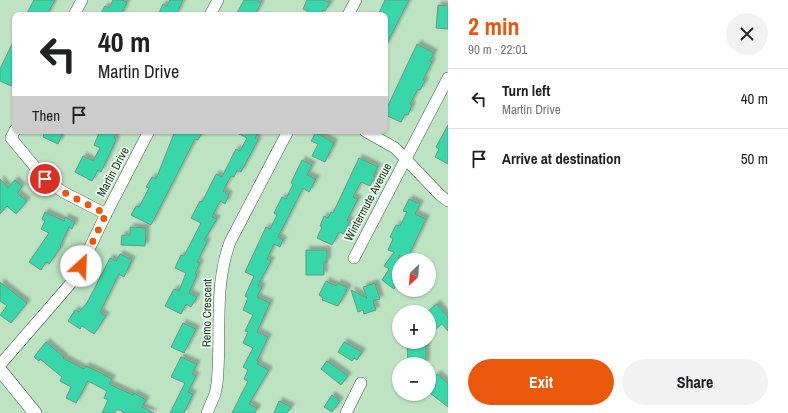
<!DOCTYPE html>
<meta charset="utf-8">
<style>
body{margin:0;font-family:"Archivo Narrow",sans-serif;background:#f2f2f2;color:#202124;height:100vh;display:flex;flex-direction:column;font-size:15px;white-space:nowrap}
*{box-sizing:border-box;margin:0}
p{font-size:13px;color:#757577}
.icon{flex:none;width:22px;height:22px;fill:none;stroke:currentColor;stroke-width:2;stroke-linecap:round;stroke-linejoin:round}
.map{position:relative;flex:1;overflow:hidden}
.panel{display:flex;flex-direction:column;background:#fff;width:340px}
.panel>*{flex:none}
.hud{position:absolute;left:12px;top:12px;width:376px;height:122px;border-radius:8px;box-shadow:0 1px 3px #0004;background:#fff;color:#202124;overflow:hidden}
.needle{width:26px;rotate:205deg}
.buttons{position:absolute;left:392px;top:253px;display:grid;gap:8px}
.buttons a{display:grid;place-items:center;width:44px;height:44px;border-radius:50%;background:#fff;box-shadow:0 1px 3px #0004;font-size:20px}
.pin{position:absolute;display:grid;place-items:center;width:34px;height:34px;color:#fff;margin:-17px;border:2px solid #fff;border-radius:50%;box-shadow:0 1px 4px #0007}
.me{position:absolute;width:44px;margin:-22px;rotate:25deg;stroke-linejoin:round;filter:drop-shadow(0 0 3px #0008)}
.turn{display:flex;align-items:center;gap:14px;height:84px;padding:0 20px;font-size:18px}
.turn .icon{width:52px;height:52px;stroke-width:2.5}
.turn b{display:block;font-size:28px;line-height:34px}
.then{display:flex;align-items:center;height:38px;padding:0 20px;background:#0003;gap:8px;font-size:15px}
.round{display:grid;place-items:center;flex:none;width:42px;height:42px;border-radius:21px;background:#f2f2f2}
.head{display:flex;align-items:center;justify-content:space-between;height:68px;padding:0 20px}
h1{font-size:24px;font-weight:700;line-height:30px;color:#ea580c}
.cta{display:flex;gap:8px;margin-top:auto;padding:8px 20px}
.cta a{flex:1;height:46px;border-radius:24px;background:#ea580c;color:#fff;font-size:16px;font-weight:700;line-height:46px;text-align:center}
.cta a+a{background:#f2f2f2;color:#202124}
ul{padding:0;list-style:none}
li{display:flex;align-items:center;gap:12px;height:60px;padding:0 20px;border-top:1px solid #e0e0e0}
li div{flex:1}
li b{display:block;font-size:15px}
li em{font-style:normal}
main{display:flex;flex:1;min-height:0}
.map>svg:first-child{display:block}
.building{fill:#39d7aa;stroke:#689886;filter:url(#shadow)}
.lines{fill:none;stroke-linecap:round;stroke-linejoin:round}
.minor-casing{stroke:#3d5e42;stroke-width:12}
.major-casing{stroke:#3d5e42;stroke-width:14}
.minor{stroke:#fff;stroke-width:11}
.major{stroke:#fff;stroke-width:13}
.route{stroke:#ea580c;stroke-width:7;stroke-dasharray:0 12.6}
.labels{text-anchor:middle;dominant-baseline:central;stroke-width:3.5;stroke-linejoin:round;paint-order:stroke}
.street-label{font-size:12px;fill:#2a382c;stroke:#ebfeee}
</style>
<main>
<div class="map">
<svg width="448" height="413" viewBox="0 0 448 413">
<defs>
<filter id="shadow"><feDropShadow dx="3.5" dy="-3.5" stdDeviation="1" flood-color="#0004"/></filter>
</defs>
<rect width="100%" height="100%" fill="#bde3c3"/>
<g class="building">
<polygon points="34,0 55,0 47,15 26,15"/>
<polygon points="113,0 122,0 127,2 121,15 100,15 105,6 109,8"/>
<polygon points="170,0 183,0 176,15 158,15 163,4 167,6"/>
<polygon points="244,0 255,0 261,3 255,15 236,15"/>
<polygon points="307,0 324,0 330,3 325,11 323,10 320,15 315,15 303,9"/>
<polygon points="385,0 409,0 385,47 385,15 378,15"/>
<polygon points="438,5 448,6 448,29 436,28"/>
<polygon points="15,38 15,78 11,86 0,81 0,69"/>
<polygon points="417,44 434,53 430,61 432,62 423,80 425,81 420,90 418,89 410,104 412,105 408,115 405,114 401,122 385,115 385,112"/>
<polygon points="448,125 448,164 435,157 439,149 436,147"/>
<polygon points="45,131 64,131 58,144 43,137"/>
<polygon points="100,131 117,131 114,138 116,140 101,172 98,170 92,181 75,172 83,156 93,161 100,148 94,145"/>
<polygon points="175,131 203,131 198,140 195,139 151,225 131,215 136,206 139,207 149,188 146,187 152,177 156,179"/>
<polygon points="233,131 259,131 255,138 258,140 241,172 237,170 234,177 231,176 223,191 229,195 225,204 220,201 212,217 217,219 204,240 207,242 197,262 200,263 195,274 197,275 189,293 197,297 191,307 186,304 181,314 165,306 174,289 179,291 186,273 175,268 181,255 184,256 201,223 191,218 200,201 202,202 216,174 222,177 236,149 240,151 247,138"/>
<polygon points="316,132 334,143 325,162 312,156 318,144 311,141"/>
<polygon points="359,158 378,167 373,176 375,176 370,186 361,182 353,197 358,199 347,220 350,221 344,234 339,232 332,245 317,238 322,227 320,226 324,216 328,218 331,212 333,213"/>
<polygon points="302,160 312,165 307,175 316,179 309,192 303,188 278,237 283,240 280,247 274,244 267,259 271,261 258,285 262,287 257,297 270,303 257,332 268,337 257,361 259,362 257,364 269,370 249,404 257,408 255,413 232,413 248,381 244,379 248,370 243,367 253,348 243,343 248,332 245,331 253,315 243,310 248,298 245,296 254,276 245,272 266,227 270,229 277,215 274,213 282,197 286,199 293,184 291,183"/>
<polygon points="0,179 8,188 15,180 22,187 17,193 27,201 16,214 7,206 0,214"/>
<polygon points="409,199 420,204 415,214 426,219 407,259 399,255 399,282 394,289 382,280 389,269 384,266 394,252 388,250 393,239 390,237 396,225 400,226 407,212 403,211"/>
<polygon points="45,212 64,221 65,217 75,222 72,229 69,227 60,246 61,247 49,264 46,262 41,270 29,262 49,233 41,229 45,221 42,219"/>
<polygon points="130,227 146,228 145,246 121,245 122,235 130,235"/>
<polygon points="306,250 327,250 327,262 324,262 324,275 306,275"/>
<polygon points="120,254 132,260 124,277 119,274 100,312 106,316 94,334 82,326 80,329 68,321 75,310 79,312 87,303 110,258 116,261"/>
<polygon points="326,281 336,286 338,283 348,288 338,306 322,300 323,298 319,295"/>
<polygon points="0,282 27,303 11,323 0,315 7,306 0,301"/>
<polygon points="375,283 380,299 373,301 376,310 364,314 363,310 358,312 351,290 367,298 363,287"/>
<polygon points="437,304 448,317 448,331 442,324 429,334 429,310"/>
<polygon points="183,323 196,329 184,353 171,347"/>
<polygon points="46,342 64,357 63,358 84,369 86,366 103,374 112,379 109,384 133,395 134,393 146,400 142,407 154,413 125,413 117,409 115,413 102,413 108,400 104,398 107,391 88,381 76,403 66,398 71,387 60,381 62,377 40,359 39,361 34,357"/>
<polygon points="344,342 362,352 357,360 354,358 352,361 338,352"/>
<polygon points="407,342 426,342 426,364 408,364"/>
<polygon points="181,357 197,364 192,374 196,376 188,392 193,394 184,413 170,413 185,383 171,377"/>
<polygon points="327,361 348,376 341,385 321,369"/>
<polygon points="437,374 448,383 448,407 430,393 433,389 429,386 429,384"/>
<polygon points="332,395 340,401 332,412 324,407"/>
<polygon points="279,401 291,407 287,413 274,413"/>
</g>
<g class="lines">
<defs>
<g id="minor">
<polyline points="74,15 82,0"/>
<polyline points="210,15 218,0"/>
<polyline points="348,15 356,0"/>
<polyline points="15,130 11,138 45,179 63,192 106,214"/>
<polyline points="365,131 395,148 440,195 448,201"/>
<polyline points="354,258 448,78"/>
<polyline points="0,365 71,283 81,266 106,214 149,131"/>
<path d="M 207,413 L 215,394 L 217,384 C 222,336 213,288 230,242 L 288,131"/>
<polyline points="346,413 361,383"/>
</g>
<polyline id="major" points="0,370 35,413"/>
</defs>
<use href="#minor" class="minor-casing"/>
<use href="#major" class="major-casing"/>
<use href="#minor" class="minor"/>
<use href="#major" class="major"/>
</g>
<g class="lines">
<polyline class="route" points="45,179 63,192 106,214 81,266"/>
</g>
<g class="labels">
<g class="street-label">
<text transform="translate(113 172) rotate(-62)">Martin Drive</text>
<text transform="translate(368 202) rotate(-62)">Wintermute Avenue</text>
<text transform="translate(207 313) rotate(-89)">Remo Crescent</text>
</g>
</g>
</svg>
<div class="buttons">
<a><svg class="needle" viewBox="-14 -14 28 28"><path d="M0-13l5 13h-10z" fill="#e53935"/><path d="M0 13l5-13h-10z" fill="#757577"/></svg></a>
<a>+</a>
<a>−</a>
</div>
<div class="pin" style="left:45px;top:179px;background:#d93025"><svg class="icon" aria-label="arrive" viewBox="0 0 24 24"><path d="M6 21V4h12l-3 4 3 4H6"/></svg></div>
<svg class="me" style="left:81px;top:266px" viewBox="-20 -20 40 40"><circle r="19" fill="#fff"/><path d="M0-13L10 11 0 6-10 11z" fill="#ea580c"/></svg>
<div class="hud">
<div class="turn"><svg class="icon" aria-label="left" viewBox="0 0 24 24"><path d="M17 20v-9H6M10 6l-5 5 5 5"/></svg><div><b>40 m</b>Martin Drive</div></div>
<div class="then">Then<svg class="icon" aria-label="arrive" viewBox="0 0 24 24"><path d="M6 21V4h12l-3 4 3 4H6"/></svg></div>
</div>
</div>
<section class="panel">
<div class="head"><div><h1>2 min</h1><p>90 m · 22:01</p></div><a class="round"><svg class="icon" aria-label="close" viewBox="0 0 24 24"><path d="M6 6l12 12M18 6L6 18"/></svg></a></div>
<ul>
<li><svg class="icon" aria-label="left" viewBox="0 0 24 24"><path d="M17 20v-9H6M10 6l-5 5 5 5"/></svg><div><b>Turn left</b><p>Martin Drive</p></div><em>40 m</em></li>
<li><svg class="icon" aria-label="arrive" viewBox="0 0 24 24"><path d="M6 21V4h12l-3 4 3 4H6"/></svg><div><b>Arrive at destination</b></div><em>50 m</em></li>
</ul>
<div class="cta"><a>Exit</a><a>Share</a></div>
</section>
</main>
